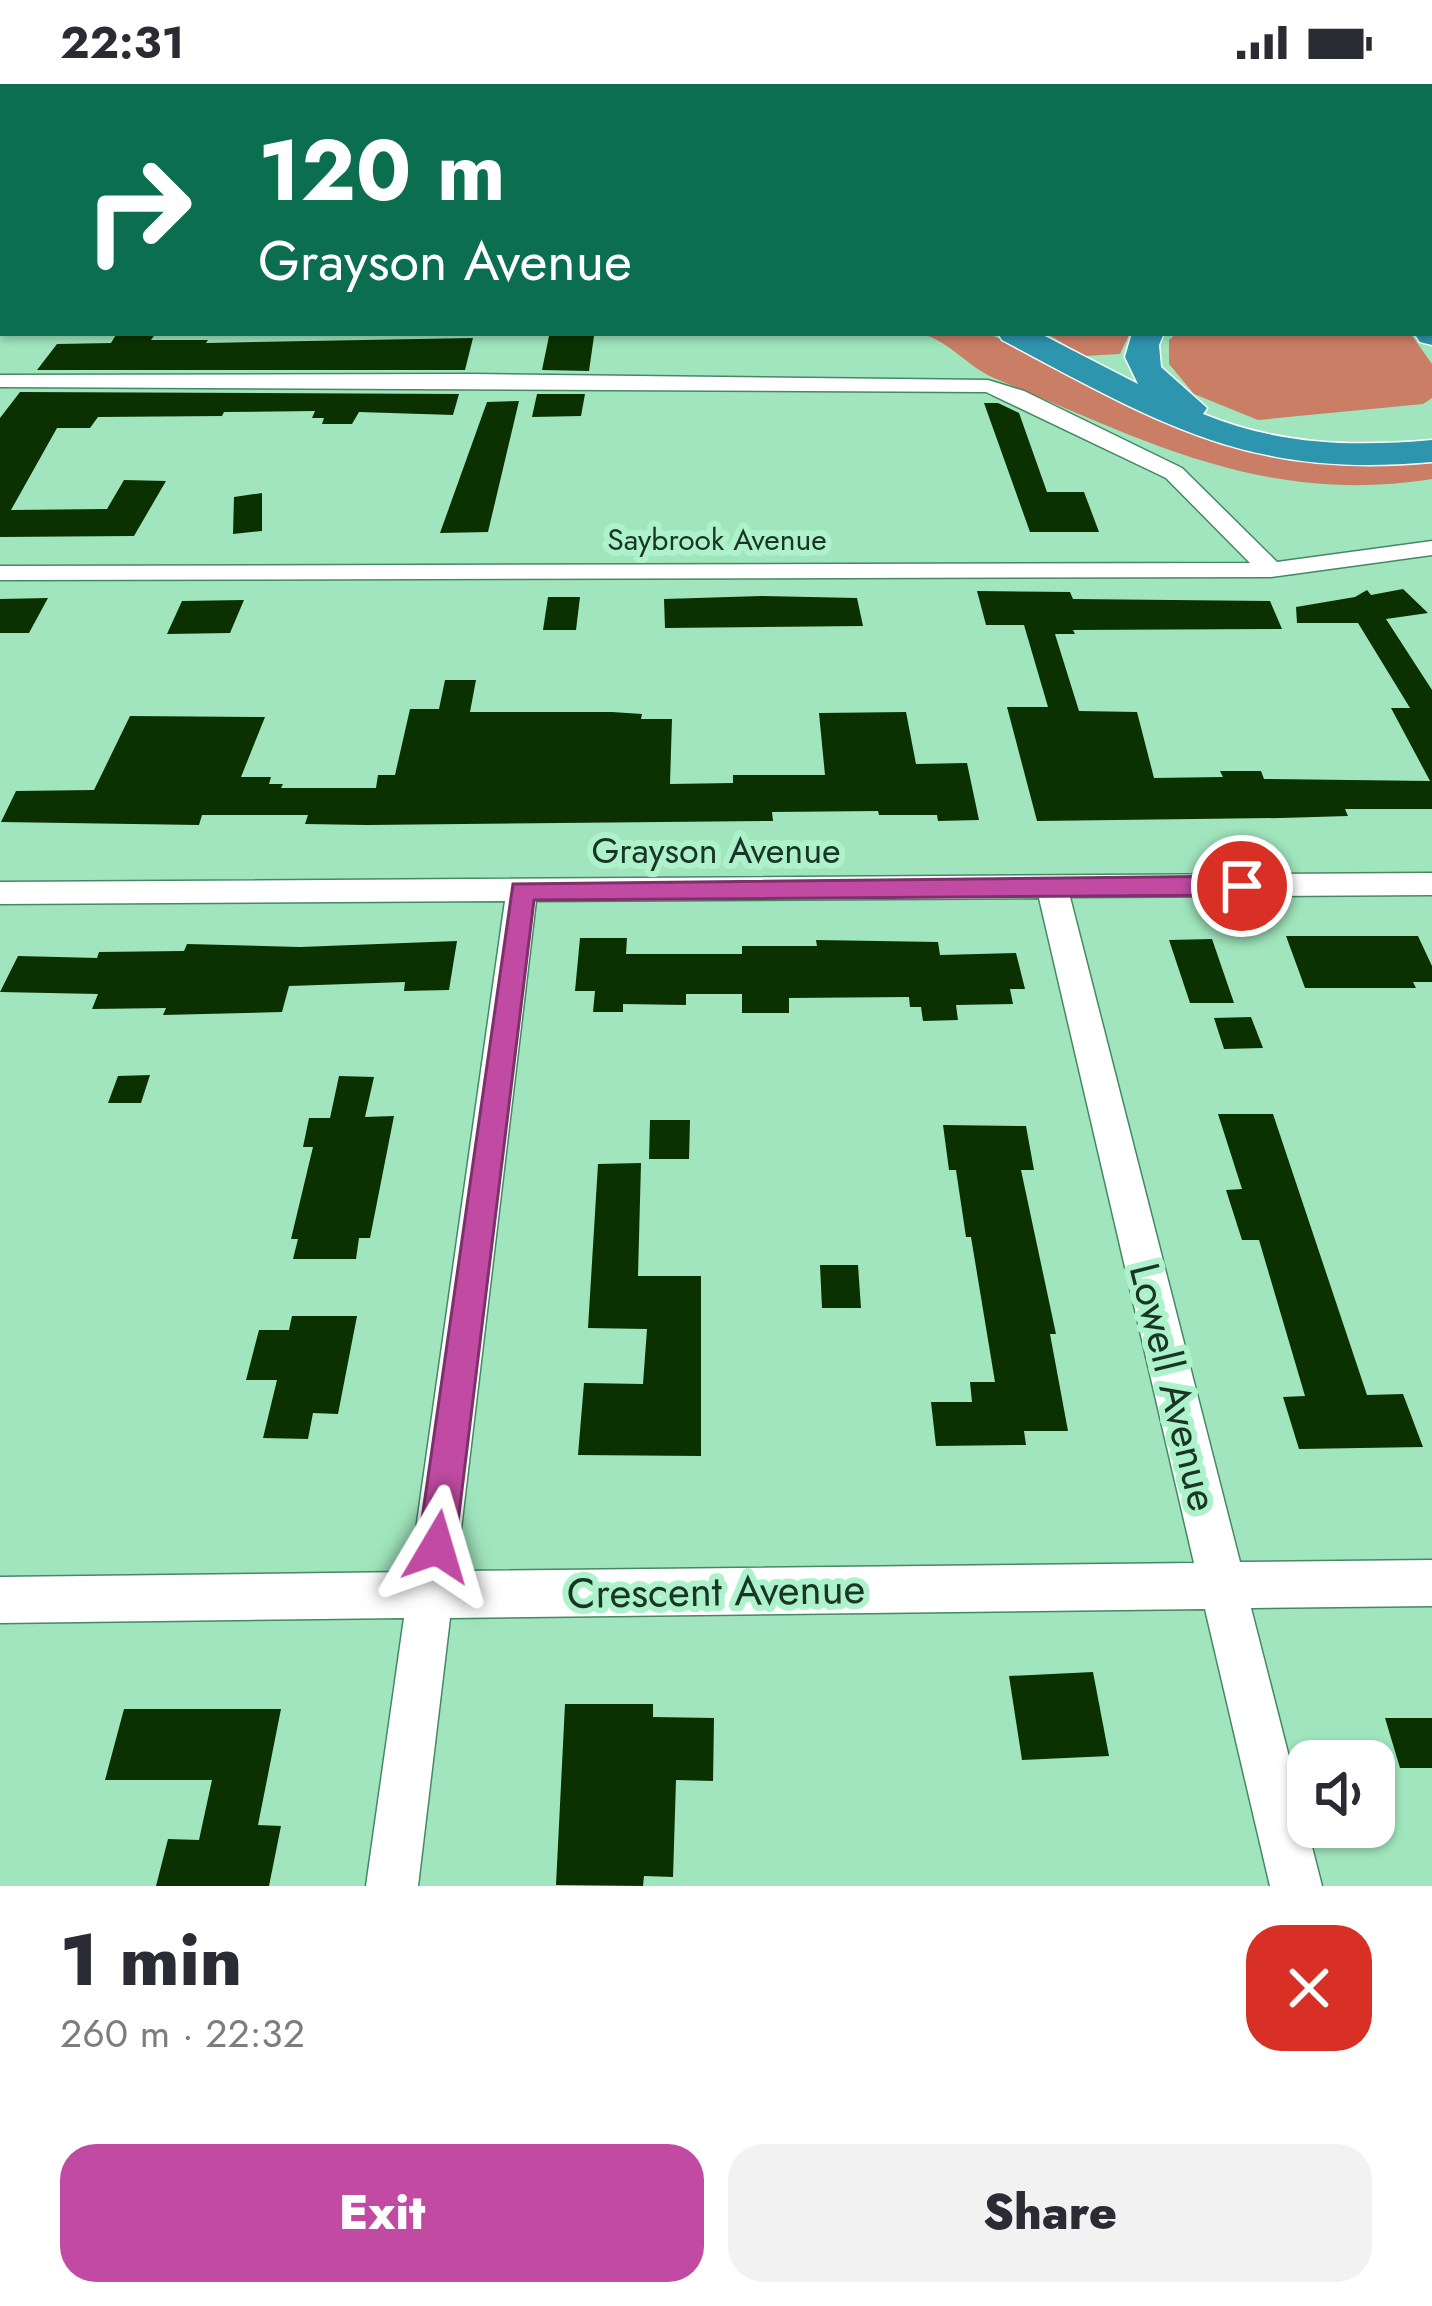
<!DOCTYPE html>
<meta charset="utf-8">
<style>
body{margin:0;font-family:Jost,sans-serif;background:#f2f2f3;color:#2b2b33;height:100vh;display:flex;flex-direction:column;font-size:45px;white-space:nowrap}
*{box-sizing:border-box;margin:0}
p{font-size:39px;color:#7c7c81}
.icon{flex:none;width:66px;height:66px;fill:none;stroke:currentColor;stroke-width:2;stroke-linecap:round;stroke-linejoin:round}
.map{position:relative;height:1802px;overflow:hidden}
.side{display:flex;flex-direction:column;background:#fff;flex:1}
.side>*{flex:none}
.guide{position:absolute;left:0px;top:0px;width:1434px;height:252px;box-shadow:0 3px 9px #0004;background:#0b6e4f;color:#fff;overflow:hidden}
.tools{position:absolute;left:1287px;top:1656px;display:grid;gap:24px}
.tools a{display:grid;place-items:center;width:108px;height:108px;border-radius:24px;background:#fff;box-shadow:0 3px 9px #0004;font-size:60px}
.pin{position:absolute;display:grid;place-items:center;width:102px;height:102px;color:#fff;margin:-51px;border:6px solid #fff;border-radius:50%;box-shadow:0 3px 12px #0007}
.me{position:absolute;width:132px;margin:-66px;rotate:7deg;stroke-linejoin:round;filter:drop-shadow(0 0 9px #0008)}
.turn{display:flex;align-items:center;gap:42px;height:252px;padding:0 60px;font-size:54px}
.turn .icon{width:156px;height:156px;stroke-width:2.5}
.turn b{display:block;font-size:84px;line-height:102px}
.round{display:grid;place-items:center;flex:none;width:126px;height:126px;border-radius:36px;background:#f2f2f3}
.overview{display:flex;align-items:center;justify-content:space-between;height:204px;padding:0 60px}
h1{font-size:72px;font-weight:800;line-height:90px}
.button{display:flex;gap:24px;margin-top:auto;padding:24px 60px}
.button a{flex:1;height:138px;border-radius:36px;background:#c14ba3;color:#fff;font-size:48px;font-weight:800;line-height:138px;text-align:center}
.button a+a{background:#f2f2f3;color:#2b2b33}
.status{display:flex;justify-content:space-between;align-items:center;height:84px;padding:0 60px;background:#fff;direction:ltr}
.status svg{height:33px;fill:currentColor}
.map>svg:first-child{display:block}
.forest{fill:#c97e65}
.building{fill:#0b3100}
.lines{fill:none;stroke-linecap:round;stroke-linejoin:round}
.street-casing{stroke:#458865;stroke-width:3}
.secondary-casing{stroke:#458865;stroke-width:3}
.highway-casing{stroke:#fff;stroke-width:3}
.street{fill:#fff;fill-rule:evenodd}
.secondary{fill:#fff;fill-rule:evenodd}
.highway{fill:#2e95af;fill-rule:evenodd}
.route{fill:#c14ba3;stroke:#7d316a;stroke-width:3}
.labels{text-anchor:middle;dominant-baseline:central;stroke-width:12;stroke-linejoin:round;paint-order:stroke}
.far-street-label{font-size:30px;fill:#193526;stroke:#adf2ca}
.street-label{font-size:36px;fill:#193526;stroke:#adf2ca}
.near-street-label{font-size:42px;fill:#193526;stroke:#adf2ca}
</style>
<div class="status"><b>22:31</b><svg viewBox="0 0 49 12"><path d="M0 12V9h3v3zM5 12V6h3v6zM10 12V3h3v9zM15 12V0h3v12zM26 1h20v11H26zM47 4h2v5h-2z"/></svg></div>
<div class="map">
<svg width="1432" height="1802" viewBox="0 0 1432 1802">
<rect width="100%" height="100%" fill="#a0e5bd"/>
<g class="forest">
<polygon points="17,0 540,0 11,3"/>
<path d="M 916,249 L 987,249 L 1234,363 L 1338,379 L 1432,372 L 1432,395 C 1264,422 1144,356 994,294 C 966,282 946,253 916,249 Z"/>
<polygon points="1046,249 1130,249 1120,270 1084,272"/>
<polygon points="1177,249 1410,249 1432,280 1432,314 1423,320 1258,336 1194,310 1169,280 1169,256"/>
</g>
<g class="building">
<polygon points="117,249 156,249 151,256 208,256 206,259 473,254 465,286 37,286 57,260 111,259"/>
<polygon points="549,252 594,252 589,287 542,286"/>
<polygon points="20,308 459,310 453,331 359,328 352,340 322,340 324,334 312,334 315,327 224,328 222,332 98,333 90,344 57,344 11,426 107,425 124,396 166,397 134,452 0,453 0,334"/>
<polygon points="537,310 585,310 581,332 532,333"/>
<polygon points="519,317 488,448 440,449 487,318"/>
<polygon points="984,319 998,319 1019,329 1047,408 1084,408 1099,448 1030,448"/>
<polygon points="262,409 262,447 233,450 234,413"/>
<polygon points="1403,505 1428,529 1386,535 1432,606 1432,725 1345,725 1348,732 1281,734 1037,737 1007,623 1048,623 1024,541 986,541 977,507 1070,508 1073,515 1270,517 1282,545 1073,546 1075,550 1055,550 1079,627 1137,628 1154,694 1223,693 1220,687 1261,687 1264,695 1430,697 1391,624 1410,624 1358,539 1297,539 1296,523 1355,513 1367,506 1371,511"/>
<polygon points="762,512 857,514 863,542 665,544 664,515"/>
<polygon points="548,513 580,513 576,546 543,546"/>
<polygon points="48,514 29,549 0,549 0,515"/>
<polygon points="244,516 230,549 167,550 182,517"/>
<polygon points="445,596 476,596 470,628 612,628 642,630 641,635 672,635 670,700 733,699 733,691 825,691 819,629 906,628 916,680 967,679 979,736 938,737 937,731 879,731 878,727 772,728 773,737 367,741 305,740 308,731 202,731 199,741 1,738 16,707 94,706 130,632 265,633 241,693 271,693 269,700 283,700 281,704 376,704 378,691 395,691 410,625 439,625"/>
<polygon points="1286,852 1418,852 1432,882 1432,898 1413,898 1416,904 1305,904"/>
<polygon points="580,854 627,854 626,870 742,870 742,862 817,862 816,856 938,858 940,871 1016,869 1025,905 1010,905 1013,920 956,921 958,936 923,937 921,923 910,923 909,913 789,914 789,929 742,929 742,910 686,910 686,921 623,920 623,928 593,928 595,907 575,907"/>
<polygon points="1212,855 1234,919 1190,919 1169,856"/>
<polygon points="457,857 449,906 404,907 405,898 289,902 282,928 163,931 166,924 92,925 98,910 0,908 18,872 97,874 99,868 184,867 187,860 300,863"/>
<polygon points="1251,933 1263,964 1224,965 1214,934"/>
<polygon points="150,991 141,1019 108,1019 118,992"/>
<polygon points="339,992 374,993 365,1033 394,1032 370,1154 359,1154 356,1175 293,1175 298,1155 291,1155 313,1063 303,1063 309,1034 330,1034"/>
<polygon points="1218,1030 1273,1030 1367,1311 1403,1310 1423,1363 1299,1365 1283,1313 1305,1312 1259,1156 1242,1156 1226,1106 1242,1105"/>
<polygon points="650,1036 690,1036 689,1075 649,1075"/>
<polygon points="943,1041 1026,1042 1034,1086 1021,1086 1056,1250 1050,1250 1068,1347 1024,1347 1026,1361 936,1362 931,1318 972,1318 970,1298 995,1298 971,1153 966,1153 956,1086 949,1086"/>
<polygon points="641,1079 638,1192 701,1192 701,1372 578,1371 584,1299 643,1300 647,1245 588,1244 598,1080"/>
<polygon points="820,1181 858,1181 861,1224 822,1224"/>
<polygon points="292,1232 357,1232 338,1330 313,1329 308,1355 263,1354 277,1296 246,1296 259,1246 289,1246"/>
<polygon points="1093,1588 1109,1672 1022,1676 1009,1592"/>
<polygon points="565,1620 653,1620 653,1633 714,1634 713,1697 676,1696 673,1793 644,1792 643,1802 556,1801"/>
<polygon points="124,1625 281,1625 258,1741 281,1742 269,1802 156,1802 168,1755 199,1756 212,1696 105,1696"/>
<polygon points="1385,1634 1432,1634 1432,1684 1400,1684"/>
</g>
<g class="lines">
<defs>
<g id="street">
<polygon points="691,0 705,0 707,3 693,3"/>
<polygon points="866,0 881,0 883,3 868,3"/>
<rect x="1431" y="61" width="1" height="8"/>
<polygon points="471,290 988,296 1024,307 1182,384 1277,478 1432,457 1432,471 1271,493 0,496 0,482 1250,479 1166,394 986,308 0,303 0,291"/>
<path d="M 1432,789 L 1432,811 L 1070,813 L 1240,1478 L 1432,1476 L 1432,1522 L 1251,1524 L 1322,1802 L 1270,1802 L 1205,1525 L 450,1534 L 418,1802 L 366,1802 L 404,1534 L 0,1539 L 0,1493 L 410,1488 L 505,817 L 0,820 L 0,798 ZM 1039,814 L 1194,1479 L 456,1487 L 536,817 Z"/>
</g>
<g id="secondary">
<polygon points="1060,0 1081,0 1083,3 1062,3"/>
<polygon points="1431,227 1432,228 1432,244 1431,243"/>
</g>
<g id="highway">
<rect x="1431" y="113" width="1" height="16"/>
<rect x="0" y="172" width="3" height="18"/>
<rect x="1431" y="183" width="1" height="18"/>
<polygon points="1432,240 1432,261 1420,258 1414,249 1431,249"/>
<path d="M 998,249 L 1039,249 L 1138,300 L 1125,273 L 1132,249 L 1164,249 L 1159,261 L 1161,283 L 1207,324 L 1203,330 C 1279,361 1352,363 1432,356 L 1432,378 C 1248,395 1159,339 1002,256 Z"/>
</g>
</defs>
<use href="#street" class="street-casing"/>
<use href="#secondary" class="secondary-casing"/>
<use href="#highway" class="highway-casing"/>
<use href="#street" class="street"/>
<use href="#secondary" class="secondary"/>
<use href="#highway" class="highway"/>
</g>
<polygon class="route" points="1242,792 1255,802 1242,811 534,816 455,1463 450,1476 437,1482 424,1476 418,1463 513,800"/>
<g class="labels">
<g class="far-street-label">
<text x="717" y="455">Saybrook Avenue</text>
</g>
<g class="street-label">
<text x="716" y="766">Grayson Avenue</text>
</g>
<g class="near-street-label">
<text transform="translate(1174 1303) rotate(76)">Lowell Avenue</text>
<text transform="translate(716 1507) rotate(-1)">Crescent Avenue</text>
</g>
</g>
</svg>
<div class="tools">
<a><svg class="icon" aria-label="sound" viewBox="0 0 24 24"><path d="M4 9h4l5-4v14l-5-4H4zM17 9q2 3 0 6"/></svg></a>
</div>
<div class="pin" style="left:1242px;top:802px;background:#d93025"><svg class="icon" aria-label="arrive" viewBox="0 0 24 24"><path d="M6 21V4h12l-3 4 3 4H6"/></svg></div>
<svg class="me" style="left:437px;top:1463px" viewBox="-20 -20 40 40"><path d="M0-17L14 15 0 8-14 15z" fill="#c14ba3" stroke="#fff" stroke-width="4"/></svg>
<div class="guide">
<div class="turn"><svg class="icon" aria-label="right" viewBox="0 0 24 24"><path d="M7 20v-9h11M14 6l5 5-5 5"/></svg><div><b>120 m</b>Grayson Avenue</div></div>
</div>
</div>
<section class="side">
<div class="overview"><div><h1>1 min</h1><p>260 m · 22:32</p></div><a class="round" style="background:#d93025;color:#fff"><svg class="icon" aria-label="close" viewBox="0 0 24 24"><path d="M6 6l12 12M18 6L6 18"/></svg></a></div>
<div class="button"><a>Exit</a><a>Share</a></div>
</section>
